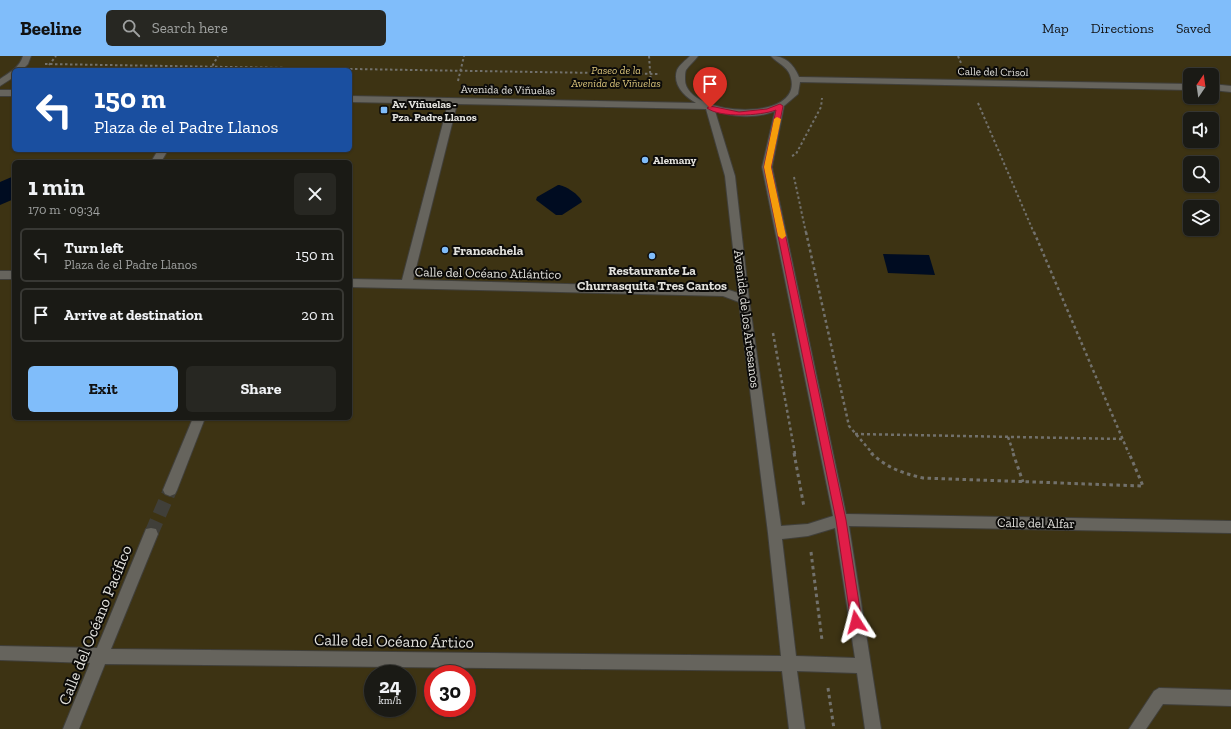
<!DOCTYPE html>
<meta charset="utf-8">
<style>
body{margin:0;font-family:"Zilla Slab",serif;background:#272722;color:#f1f3f6;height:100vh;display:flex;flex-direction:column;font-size:15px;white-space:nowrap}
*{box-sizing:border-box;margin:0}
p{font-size:13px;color:#9fa1a0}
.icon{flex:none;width:22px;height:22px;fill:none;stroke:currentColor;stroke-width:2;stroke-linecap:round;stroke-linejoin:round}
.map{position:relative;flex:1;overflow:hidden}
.panel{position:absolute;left:12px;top:104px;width:340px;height:260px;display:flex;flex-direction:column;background:#1a1a15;border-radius:6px;box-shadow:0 1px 3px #0004,0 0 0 1px #383834}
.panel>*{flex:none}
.top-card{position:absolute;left:12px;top:12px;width:340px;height:84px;border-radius:6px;box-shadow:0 1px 3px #0004,0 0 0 1px #383834;background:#1a4fa0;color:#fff;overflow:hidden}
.needle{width:26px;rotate:13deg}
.fabs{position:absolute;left:1183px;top:12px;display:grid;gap:8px}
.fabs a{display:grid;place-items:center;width:36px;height:36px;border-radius:6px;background:#1a1a15;box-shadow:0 1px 3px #0004,0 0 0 1px #383834;font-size:20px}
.speed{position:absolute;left:364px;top:609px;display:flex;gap:8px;font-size:20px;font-weight:700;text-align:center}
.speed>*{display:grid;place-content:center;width:52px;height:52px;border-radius:50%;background:#1a1a15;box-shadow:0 1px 3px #0004,0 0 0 1px #383834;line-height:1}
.speed small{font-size:10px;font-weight:400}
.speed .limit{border:6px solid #d22;background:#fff;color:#111}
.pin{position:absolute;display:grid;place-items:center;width:34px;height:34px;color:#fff;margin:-41px -17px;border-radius:50% 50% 50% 0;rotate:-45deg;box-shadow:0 0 4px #0007}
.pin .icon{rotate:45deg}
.me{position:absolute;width:44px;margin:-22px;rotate:351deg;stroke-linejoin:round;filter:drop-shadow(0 0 3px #0008)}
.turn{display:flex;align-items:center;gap:14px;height:84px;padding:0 16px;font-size:18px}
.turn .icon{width:52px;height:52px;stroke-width:2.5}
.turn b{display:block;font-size:28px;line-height:34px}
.round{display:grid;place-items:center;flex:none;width:42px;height:42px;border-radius:6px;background:#272722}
.headline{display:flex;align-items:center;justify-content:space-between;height:68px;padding:0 16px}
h1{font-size:24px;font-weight:800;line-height:30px}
.button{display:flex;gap:8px;margin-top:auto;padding:8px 16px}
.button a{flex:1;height:46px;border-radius:6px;background:#80bdfa;color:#111;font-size:16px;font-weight:800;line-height:46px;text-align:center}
.button a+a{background:#272722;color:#f1f3f6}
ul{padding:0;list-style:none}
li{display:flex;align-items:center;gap:12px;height:54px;margin:0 8px 6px;padding:0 8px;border:2px solid #383834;border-radius:6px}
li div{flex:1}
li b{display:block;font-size:15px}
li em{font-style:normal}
header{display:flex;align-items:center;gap:24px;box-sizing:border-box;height:56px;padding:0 20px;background:#80bdfa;color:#111}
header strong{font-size:19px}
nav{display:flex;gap:22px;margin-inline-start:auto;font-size:14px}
.search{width:280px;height:36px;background:#272722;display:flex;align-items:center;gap:10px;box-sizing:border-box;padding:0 14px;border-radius:6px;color:#9fa1a0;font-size:15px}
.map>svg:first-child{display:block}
.green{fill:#3d3313;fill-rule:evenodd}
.water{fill:#000c21}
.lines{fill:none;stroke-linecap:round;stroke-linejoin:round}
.minor-tunnel{stroke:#403f39;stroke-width:14;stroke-dasharray:14 7;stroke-linecap:butt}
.minor-casing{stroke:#403f3a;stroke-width:2}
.path-far2{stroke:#72716c;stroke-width:2;stroke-dasharray:2.5 2.5;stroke-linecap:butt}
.path-far1{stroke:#72716c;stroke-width:2.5;stroke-dasharray:3 3;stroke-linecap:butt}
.path{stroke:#72716c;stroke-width:3;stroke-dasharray:3.5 3.5;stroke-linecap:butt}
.minor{fill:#66645d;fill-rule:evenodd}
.route{fill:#e11d48;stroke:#92132f}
.slow{fill:#f59e0b}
.poi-dot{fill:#80bdfa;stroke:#0c0b09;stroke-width:1.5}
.labels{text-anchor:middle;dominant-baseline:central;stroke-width:4;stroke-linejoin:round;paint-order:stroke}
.far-park-label{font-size:11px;font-style:italic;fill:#d9c37a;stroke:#0c0b09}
.far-street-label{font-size:11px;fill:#e3e2dd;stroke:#0c0b09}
.far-poi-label{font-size:11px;font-weight:bold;fill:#e3e2dd;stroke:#0c0b09;text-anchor:start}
.poi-label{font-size:13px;font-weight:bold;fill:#e3e2dd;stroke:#0c0b09;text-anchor:start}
.street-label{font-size:13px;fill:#e3e2dd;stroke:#0c0b09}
.near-street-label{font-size:16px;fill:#e3e2dd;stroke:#0c0b09}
</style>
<header>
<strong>Beeline</strong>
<div class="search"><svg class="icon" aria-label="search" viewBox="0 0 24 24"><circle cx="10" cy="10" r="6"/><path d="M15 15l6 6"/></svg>Search here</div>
<nav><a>Map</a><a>Directions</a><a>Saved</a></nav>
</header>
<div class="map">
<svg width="1231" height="673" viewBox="0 0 1231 673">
<rect width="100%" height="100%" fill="#23221c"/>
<path class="green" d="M 0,0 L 1231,0 L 1231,673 L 0,673 ZM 14,14 L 350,14 L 350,94 L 14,94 ZM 1190,19 L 1212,19 L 1212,41 L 1190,41 ZM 1190,63 L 1212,63 L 1212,85 L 1190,85 ZM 14,106 L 350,106 L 350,362 L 14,362 ZM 1190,107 L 1212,107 L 1212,129 L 1190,129 ZM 1190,151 L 1212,151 L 1212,173 L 1190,173 ZM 373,618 L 407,618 L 407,652 L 373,652 ZM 433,618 L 467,618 L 467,652 L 433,652 Z"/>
<g class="water">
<polygon points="14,120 14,143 0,149 0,126"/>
<path d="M 558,129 C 565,129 580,139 582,146 L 562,159 L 556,159 L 536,144 L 537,141 Z"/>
<polygon points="883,198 929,199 935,219 888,217"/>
</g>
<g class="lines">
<polyline class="minor-tunnel" points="151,478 170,434"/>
<defs>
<g id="minor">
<path d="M 23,0 L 31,0 L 28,8 L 22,14 L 14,14 L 14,21 L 0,30 L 0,23 C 10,16 19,12 23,0 Z"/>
<path d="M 690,0 L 698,0 C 695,5 689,9 686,14 C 685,16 685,20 685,23 C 684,61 808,68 790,19 C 787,10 777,7 771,0 C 785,0 793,7 799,21 L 1190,28 L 1190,34 L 800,26 L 798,38 L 784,50 L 772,111 L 846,458 L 1231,465 L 1231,477 L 849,470 L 881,673 L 865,673 L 857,617 L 797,615 L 805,673 L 789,673 L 782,615 L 105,608 L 79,673 L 63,673 L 90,607 L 0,604 L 0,590 L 97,592 L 146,473 L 151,472 L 156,473 L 158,478 L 111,593 L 781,600 L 768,477 L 739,246 L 723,240 L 350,231 L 350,223 L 402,224 L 448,48 L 350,46 L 350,40 L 696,47 C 685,41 672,29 677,14 C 679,9 686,4 690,0 ZM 457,48 L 706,53 L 725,120 L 738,237 L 723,232 L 413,224 ZM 715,55 C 733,61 757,63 775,55 L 762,111 L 833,460 L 808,468 L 781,470 L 749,243 L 735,120 ZM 835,472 L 855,602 L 796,600 L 782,483 L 808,480 Z"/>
<polygon points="1212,28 1231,30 1231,36 1212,34"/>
<rect x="0" y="34" width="14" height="6"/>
<polygon points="158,94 168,94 161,106 151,106"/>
<rect x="0" y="215" width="14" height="8"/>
<polygon points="193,362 205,362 177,434 175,438 170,440 165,438 163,434"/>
<polygon points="1159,632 1231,634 1231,650 1163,648 1146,673 1129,673 1154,635"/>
</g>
</defs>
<use href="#minor" class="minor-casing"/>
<g class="path-far2">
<polyline points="649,0 651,29"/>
<polyline points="958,0 961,7"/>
<polyline points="45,8 660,18"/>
<polyline points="49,9 56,0"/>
<polyline points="210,14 218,0"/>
<polyline points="458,25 464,0"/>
<polyline points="978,47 1034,177"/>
<polyline points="792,100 796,98 821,51 822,42"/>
<polyline points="794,121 806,177"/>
</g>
<g class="path-far1">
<polyline points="806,176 849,370 873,398"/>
<polyline points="1034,176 1129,398"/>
<polyline points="773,277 795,398"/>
<polyline points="855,378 1123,383"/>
<polyline points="1008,381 1014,398"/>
</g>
<g class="path">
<polyline points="794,397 804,451"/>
<path d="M 871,397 C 887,412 902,417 923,422 L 1143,430 L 1129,397"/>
<polyline points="1013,397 1023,426"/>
<polyline points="811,496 822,584"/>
<polyline points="828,632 834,673"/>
</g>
<use href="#minor" class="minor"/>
</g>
<path class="route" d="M 780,48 L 783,50 L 771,111 L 846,464 L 862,566 L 860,570 L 856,572 L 852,570 L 851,566 L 836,464 L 764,111 L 776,54 C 760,60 720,62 707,52 L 710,50 L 739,56 L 767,53 Z"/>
<polygon class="slow" points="777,61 781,63 771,111 786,180 782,183 778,180 764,111 774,63"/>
<g class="poi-dot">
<rect x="380" y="50" width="8" height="8" rx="2"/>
<circle cx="645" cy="104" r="4"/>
<circle cx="445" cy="194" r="4"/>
<circle cx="652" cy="200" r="4"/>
</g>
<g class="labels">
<g class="far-park-label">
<text x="616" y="14">Paseo de la<tspan x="616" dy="13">Avenida de Viñuelas</tspan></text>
</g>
<g class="far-street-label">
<text transform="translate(993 16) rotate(1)">Calle del Crisol</text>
<text transform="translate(508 34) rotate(1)">Avenida de Viñuelas</text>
</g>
<g class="far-poi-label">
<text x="392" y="48">Av. Viñuelas -<tspan x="392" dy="13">Pza. Padre Llanos</tspan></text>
<text x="653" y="104">Alemany</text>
</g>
<g class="poi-label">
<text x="453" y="194">Francachela</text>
<text x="652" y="214" text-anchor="middle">Restaurante La<tspan x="652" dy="15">Churrasquita Tres Cantos</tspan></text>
</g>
<g class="street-label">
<text transform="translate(488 217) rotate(1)">Calle del Océano Atlántico</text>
<text transform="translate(747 263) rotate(83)">Avenida de los Artesanos</text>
<text transform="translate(1036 467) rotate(1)">Calle del Alfar</text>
</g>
<g class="near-street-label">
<text transform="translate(95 569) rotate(-68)">Calle del Océano Pacífico</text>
<text transform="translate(394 585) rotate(1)">Calle del Océano Ártico</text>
</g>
</g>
</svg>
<div class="fabs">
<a><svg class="needle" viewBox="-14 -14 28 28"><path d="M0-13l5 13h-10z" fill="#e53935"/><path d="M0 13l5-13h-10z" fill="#9fa1a0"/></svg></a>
<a><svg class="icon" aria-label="sound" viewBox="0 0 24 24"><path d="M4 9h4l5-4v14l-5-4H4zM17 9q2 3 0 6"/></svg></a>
<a><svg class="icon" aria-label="search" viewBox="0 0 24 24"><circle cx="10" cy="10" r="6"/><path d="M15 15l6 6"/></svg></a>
<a><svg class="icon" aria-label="layers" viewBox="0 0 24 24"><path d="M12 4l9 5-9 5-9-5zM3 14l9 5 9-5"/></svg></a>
</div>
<div class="speed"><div>24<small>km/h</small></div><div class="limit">30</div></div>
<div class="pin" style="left:710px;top:52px;background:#d93025"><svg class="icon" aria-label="arrive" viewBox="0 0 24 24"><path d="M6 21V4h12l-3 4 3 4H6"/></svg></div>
<svg class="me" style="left:856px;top:566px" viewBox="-20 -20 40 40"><path d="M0-17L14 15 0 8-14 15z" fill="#e11d48" stroke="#fff" stroke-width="4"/></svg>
<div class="top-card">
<div class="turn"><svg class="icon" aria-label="left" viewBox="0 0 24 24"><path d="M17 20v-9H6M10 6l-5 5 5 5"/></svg><div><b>150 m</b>Plaza de el Padre Llanos</div></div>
</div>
<section class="panel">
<div class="headline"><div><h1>1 min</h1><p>170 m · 09:34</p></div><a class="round"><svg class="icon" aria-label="close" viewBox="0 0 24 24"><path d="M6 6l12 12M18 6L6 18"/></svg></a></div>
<ul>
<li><svg class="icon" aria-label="left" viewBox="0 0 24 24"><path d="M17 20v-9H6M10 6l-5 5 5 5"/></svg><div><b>Turn left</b><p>Plaza de el Padre Llanos</p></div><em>150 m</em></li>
<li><svg class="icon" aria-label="arrive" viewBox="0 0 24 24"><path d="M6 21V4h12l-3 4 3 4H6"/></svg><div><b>Arrive at destination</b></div><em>20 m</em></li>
</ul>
<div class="button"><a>Exit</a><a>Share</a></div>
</section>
</div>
